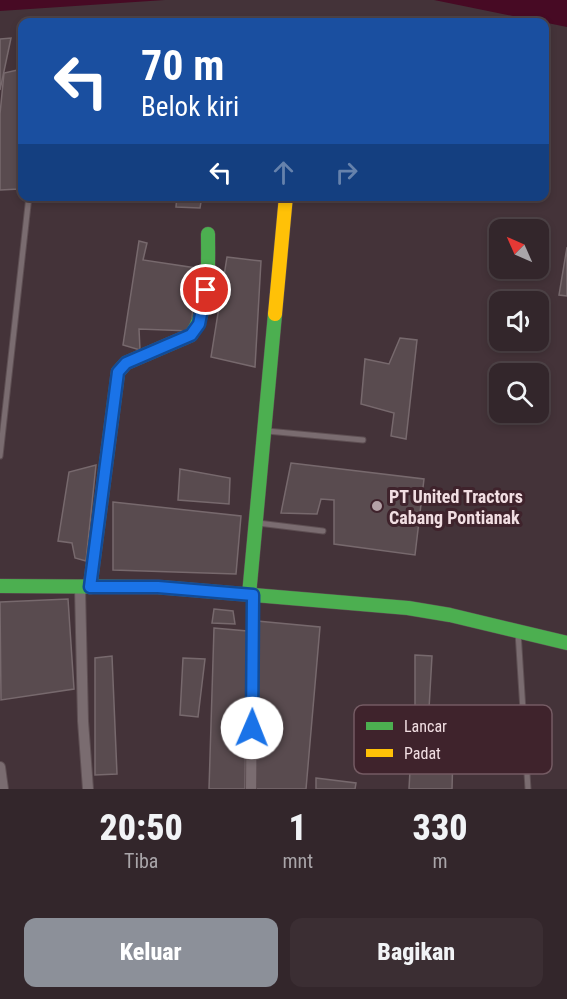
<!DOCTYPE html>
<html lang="id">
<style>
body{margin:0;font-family:"Roboto Condensed",sans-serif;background:#3b2e33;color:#f1f3f6;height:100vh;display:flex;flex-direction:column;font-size:22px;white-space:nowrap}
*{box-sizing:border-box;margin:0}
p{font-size:20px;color:#a9a5a9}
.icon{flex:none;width:33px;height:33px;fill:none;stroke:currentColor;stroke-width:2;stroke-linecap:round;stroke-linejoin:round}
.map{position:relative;height:789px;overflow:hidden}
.panel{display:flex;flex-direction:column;background:#33262b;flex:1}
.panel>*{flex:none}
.hud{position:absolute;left:18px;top:18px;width:531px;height:183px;border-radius:12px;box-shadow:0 3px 9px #0003,0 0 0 2px #4e4347;background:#1a4fa0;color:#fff;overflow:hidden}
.needle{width:39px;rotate:315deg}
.tools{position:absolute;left:489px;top:219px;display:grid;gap:12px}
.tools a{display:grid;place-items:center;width:60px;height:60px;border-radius:12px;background:#33262b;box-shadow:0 3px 9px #0003,0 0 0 2px #4e4347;font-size:30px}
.pin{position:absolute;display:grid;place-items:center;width:51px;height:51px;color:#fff;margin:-26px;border:3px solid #fff;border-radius:50%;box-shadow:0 2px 6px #0007}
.me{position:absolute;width:66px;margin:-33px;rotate:1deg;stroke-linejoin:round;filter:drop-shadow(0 0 4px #0008)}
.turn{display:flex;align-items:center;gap:21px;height:126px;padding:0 24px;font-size:27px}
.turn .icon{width:78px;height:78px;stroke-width:2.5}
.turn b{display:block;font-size:42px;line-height:51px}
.lanes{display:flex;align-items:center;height:57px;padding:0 24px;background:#0003;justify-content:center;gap:30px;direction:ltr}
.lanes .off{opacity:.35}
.eta{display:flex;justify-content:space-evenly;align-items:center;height:102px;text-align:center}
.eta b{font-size:36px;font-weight:800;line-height:42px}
.cta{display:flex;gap:12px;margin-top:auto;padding:12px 24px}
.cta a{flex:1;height:69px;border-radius:12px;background:#8c9099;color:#fff;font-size:24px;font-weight:800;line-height:69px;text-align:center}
.cta a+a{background:#3b2e33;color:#f1f3f6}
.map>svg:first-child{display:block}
.water{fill:#470a24}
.building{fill:#594b4f;stroke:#77696d;stroke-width:1.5}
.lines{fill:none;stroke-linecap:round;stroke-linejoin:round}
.lane-casing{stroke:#5e4f53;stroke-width:7}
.street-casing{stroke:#5e4f53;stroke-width:12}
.fast-casing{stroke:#5e4f53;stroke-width:15}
.slow-casing{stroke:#5e4f53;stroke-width:15}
.lane{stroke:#7a6c70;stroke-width:5}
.street{stroke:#7a6c70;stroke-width:10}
.fast{stroke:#4caf50;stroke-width:14}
.slow{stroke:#ffc107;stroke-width:14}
.route-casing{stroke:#114b97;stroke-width:15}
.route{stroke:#1a73e8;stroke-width:10}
.poi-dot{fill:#b4a2a7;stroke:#3f232c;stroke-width:2}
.labels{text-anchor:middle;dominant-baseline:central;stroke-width:6;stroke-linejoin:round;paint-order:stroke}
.poi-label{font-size:18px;font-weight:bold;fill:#f1dee2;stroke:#3f232c;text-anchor:start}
.key{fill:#3f232c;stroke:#745b63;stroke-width:1.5}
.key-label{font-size:16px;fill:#f1dee2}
</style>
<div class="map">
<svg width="567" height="789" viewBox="0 0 567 789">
<rect width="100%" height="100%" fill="#443339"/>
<g class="water">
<polygon points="0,0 165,0 0,11"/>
<polygon points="434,0 567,0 567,27"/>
</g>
<g class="building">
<polygon points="11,38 0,90 0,39"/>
<polygon points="22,69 19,189 0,190 0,114 4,73"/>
<polygon points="177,196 202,196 200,208 176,207"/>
<polygon points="139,241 147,243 143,260 196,268 191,331 139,329 140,350 123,345"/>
<polygon points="567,247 567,296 559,295"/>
<polygon points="227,257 261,261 255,367 211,357"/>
<polygon points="400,338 417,340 406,439 391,436 394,413 361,404 365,359 389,364"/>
<polygon points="291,463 424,479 415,555 334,544 334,500 321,499 317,514 281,513"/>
<polygon points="96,465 86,561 75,558 72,543 58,541 69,472"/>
<polygon points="180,469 230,478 229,504 178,500"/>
<polygon points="113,502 241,516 236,574 113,570"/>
<polygon points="68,599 74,689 1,700 0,602"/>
<polygon points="214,609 233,611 235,624 212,623"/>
<polygon points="257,621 320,627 306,789 255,789"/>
<polygon points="214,628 247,631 245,789 209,789"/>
<polygon points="415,655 432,656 429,709 415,707"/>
<polygon points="112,656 117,774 95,775 95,658"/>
<polygon points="183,658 205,659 198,717 180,715"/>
<polygon points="454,714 452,789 409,789 413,715"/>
<polygon points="316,778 356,783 355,789 316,789"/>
</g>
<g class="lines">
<defs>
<g id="lane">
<polyline points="267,431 363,440"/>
<polyline points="0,456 29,196"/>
<polyline points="258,523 323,531"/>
<polyline points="518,632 528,789"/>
</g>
<g id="street">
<polyline points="80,588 83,721 88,789"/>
<polyline points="0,767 3,789"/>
<polyline points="251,789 253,595"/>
</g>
<g id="fast">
<polyline points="0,586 158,587 408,608 450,615 567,643"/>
<path d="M 90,587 L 118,372 L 126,363 L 191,335 C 211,306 208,268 208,234"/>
<polyline points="249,595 275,314"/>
</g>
<polyline id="slow" points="275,314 286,196"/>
</defs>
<use href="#lane" class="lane-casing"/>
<use href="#street" class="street-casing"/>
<use href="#fast" class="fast-casing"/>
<use href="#slow" class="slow-casing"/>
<use href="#lane" class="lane"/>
<use href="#street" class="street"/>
<use href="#fast" class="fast"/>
<use href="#slow" class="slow"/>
</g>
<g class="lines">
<defs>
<polyline id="route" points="206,290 199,324 191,335 126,363 118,372 90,587 158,587 253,595 252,728"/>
</defs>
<use href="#route" class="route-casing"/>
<use href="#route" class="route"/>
</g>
<circle class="poi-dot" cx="377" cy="506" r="6"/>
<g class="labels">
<g class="poi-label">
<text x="389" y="496">PT United Tractors<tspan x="389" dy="21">Cabang Pontianak</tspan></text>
</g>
</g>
<rect x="354" y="705" width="198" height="69" rx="9" class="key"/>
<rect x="366" y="722" width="27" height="8" fill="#4caf50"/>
<rect x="366" y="749" width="27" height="8" fill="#ffc107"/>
<g class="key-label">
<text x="404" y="732">Lancar</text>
<text x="404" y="759">Padat</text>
</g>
</svg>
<div class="tools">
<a><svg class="needle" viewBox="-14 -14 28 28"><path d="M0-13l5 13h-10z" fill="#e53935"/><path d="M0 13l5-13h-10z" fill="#a9a5a9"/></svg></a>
<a><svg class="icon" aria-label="sound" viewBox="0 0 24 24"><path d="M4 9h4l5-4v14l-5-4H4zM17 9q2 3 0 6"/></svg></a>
<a><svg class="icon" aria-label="search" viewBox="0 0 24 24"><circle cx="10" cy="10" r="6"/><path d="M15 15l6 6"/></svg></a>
</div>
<div class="pin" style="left:206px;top:290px;background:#d93025"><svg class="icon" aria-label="arrive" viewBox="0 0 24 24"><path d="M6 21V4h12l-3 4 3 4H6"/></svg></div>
<svg class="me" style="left:252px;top:728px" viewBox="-20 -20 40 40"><circle r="19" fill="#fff"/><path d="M0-13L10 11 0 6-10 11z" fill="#1a73e8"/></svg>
<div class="hud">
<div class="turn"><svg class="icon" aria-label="left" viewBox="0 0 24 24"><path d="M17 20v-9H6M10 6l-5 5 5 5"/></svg><div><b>70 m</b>Belok kiri</div></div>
<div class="lanes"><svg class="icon" aria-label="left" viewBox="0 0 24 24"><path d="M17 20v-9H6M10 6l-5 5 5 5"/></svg><svg class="icon off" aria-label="ahead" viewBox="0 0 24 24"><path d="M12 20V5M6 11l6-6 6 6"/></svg><svg class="icon off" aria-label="right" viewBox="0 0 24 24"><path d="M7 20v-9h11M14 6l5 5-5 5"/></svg></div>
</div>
</div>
<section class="panel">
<div class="eta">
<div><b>20:50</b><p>Tiba</p></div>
<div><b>1</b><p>mnt</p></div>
<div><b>330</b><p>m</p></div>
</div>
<div class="cta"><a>Keluar</a><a>Bagikan</a></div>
</section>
